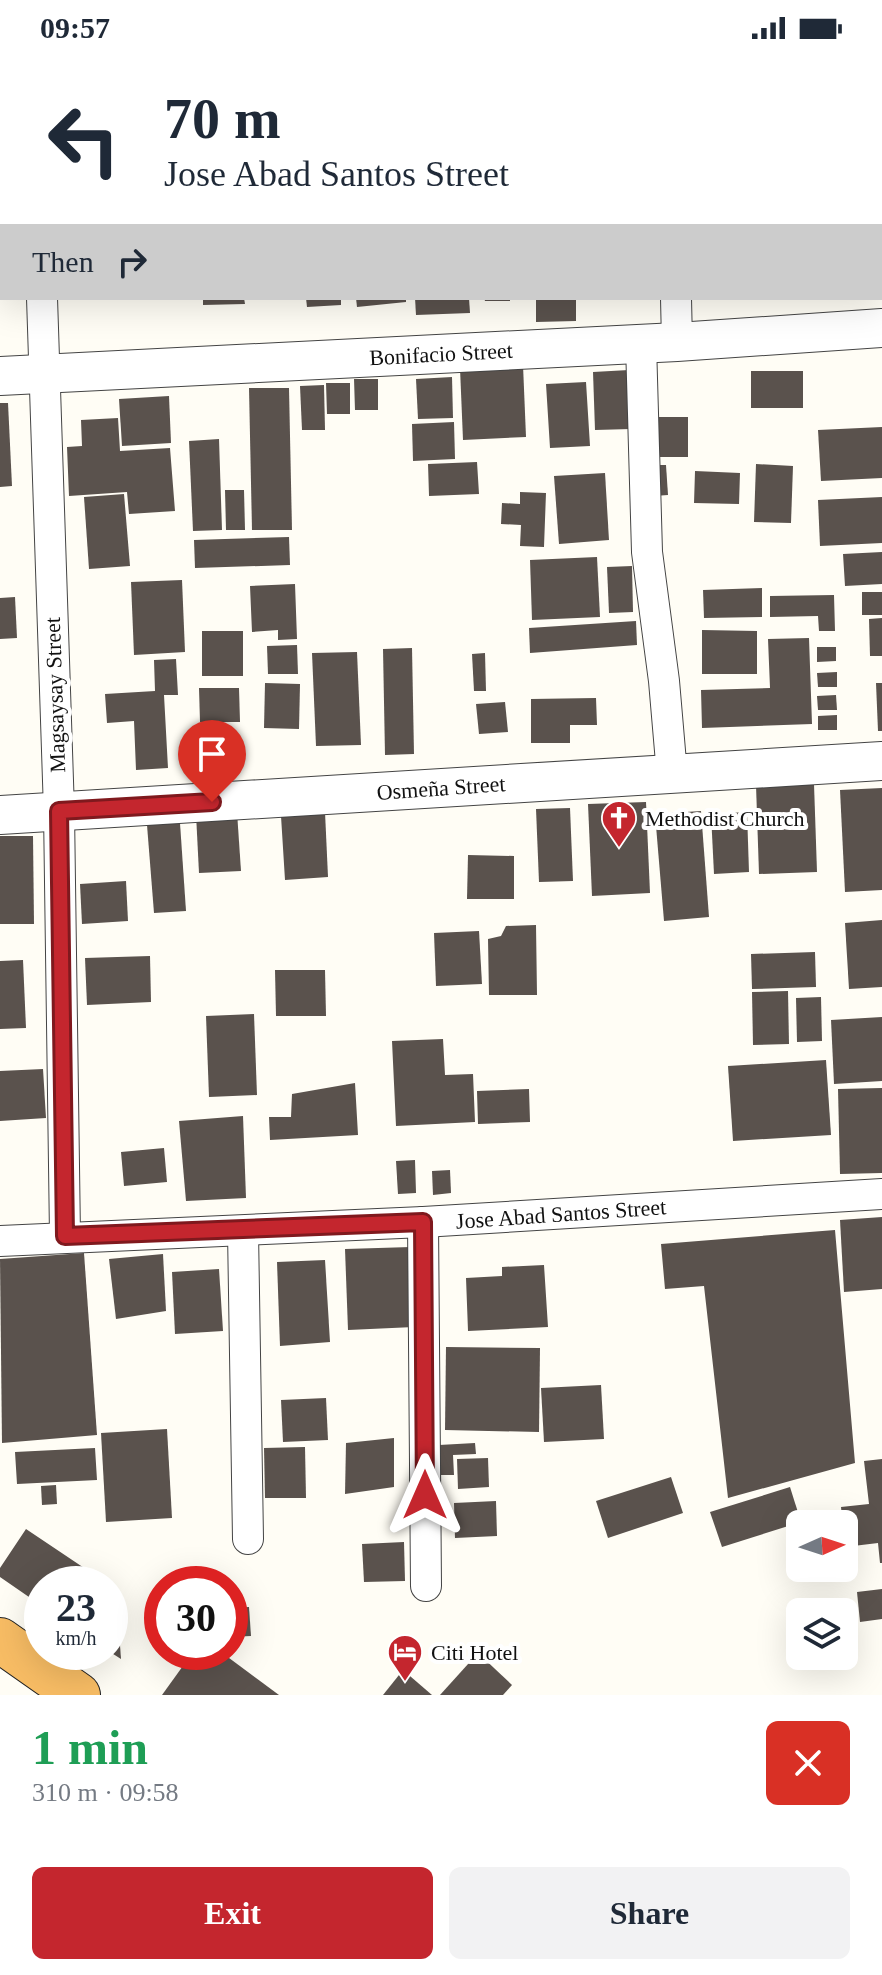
<!DOCTYPE html>
<meta charset="utf-8">
<style>
body{margin:0;font-family:"Times New Roman",serif;background:#f2f2f3;color:#1f2937;height:100vh;display:flex;flex-direction:column;font-size:30px;white-space:nowrap}
*{box-sizing:border-box;margin:0}
p{font-size:26px;color:#747a83}
.icon{flex:none;width:44px;height:44px;fill:none;stroke:currentColor;stroke-width:2;stroke-linecap:round;stroke-linejoin:round}
.map{position:relative;height:1639px;overflow:hidden}
.panel{display:flex;flex-direction:column;background:#fff;flex:1}
.panel>*{flex:none}
.top-card{position:absolute;left:0px;top:0px;width:882px;height:244px;box-shadow:0 8px 32px #0002;background:#fff;color:#1f2937;overflow:hidden}
.needle{width:52px;rotate:87deg}
.tools{position:absolute;left:786px;top:1454px;display:grid;gap:16px}
.tools a{display:grid;place-items:center;width:72px;height:72px;border-radius:12px;background:#fff;box-shadow:0 8px 32px #0002;font-size:40px}
.speed{position:absolute;left:24px;top:1510px;display:flex;gap:16px;font-size:40px;font-weight:700;text-align:center}
.speed>*{display:grid;place-content:center;width:104px;height:104px;border-radius:50%;background:#fff;box-shadow:0 8px 32px #0002;line-height:1}
.speed small{font-size:20px;font-weight:400}
.speed .limit{border:12px solid #d22;background:#fff;color:#111}
.pin{position:absolute;display:grid;place-items:center;width:68px;height:68px;color:#fff;margin:-82px -34px;border-radius:50% 50% 50% 0;rotate:-45deg;box-shadow:0 0 8px #0007}
.pin .icon{rotate:45deg}
.me{position:absolute;width:88px;margin:-44px;rotate:0deg;stroke-linejoin:round;filter:drop-shadow(0 0 6px #0008)}
.turn{display:flex;align-items:center;gap:28px;height:168px;padding:0 32px;font-size:36px}
.turn .icon{width:104px;height:104px;stroke-width:2.5}
.turn b{display:block;font-size:56px;line-height:68px}
.then{display:flex;align-items:center;height:76px;padding:0 32px;background:#0003;gap:16px;font-size:30px}
.round{display:grid;place-items:center;flex:none;width:84px;height:84px;border-radius:12px;background:#f2f2f3}
.overview{display:flex;align-items:center;justify-content:space-between;height:136px;padding:0 32px}
h1{font-size:48px;font-weight:800;line-height:60px;color:#1e9e55}
.action{display:flex;gap:16px;margin-top:auto;padding:16px 32px}
.action a{flex:1;height:92px;border-radius:12px;background:#c4262e;color:#fff;font-size:32px;font-weight:800;line-height:92px;text-align:center}
.action a+a{background:#f2f2f3;color:#1f2937}
.status{display:flex;justify-content:space-between;align-items:center;height:56px;padding:0 40px;background:#fff;direction:ltr}
.status svg{height:22px;fill:currentColor}
.map>svg:first-child{display:block}
.building{fill:#5a524d}
.lines{fill:none;stroke-linecap:round;stroke-linejoin:round}
.minor-casing{stroke:#444;stroke-width:32}
.tertiary-casing{stroke:#444;stroke-width:40}
.trunk-casing{stroke:#222;stroke-width:46}
.minor{stroke:#fff;stroke-width:30}
.tertiary{stroke:#fff;stroke-width:38}
.trunk{stroke:#f7bc64;stroke-width:44}
.route-casing{stroke:#7f191e;stroke-width:20}
.route{stroke:#c4262e;stroke-width:14}
.labels{text-anchor:middle;dominant-baseline:central;stroke-width:8;stroke-linejoin:round;paint-order:stroke}
.street-label{font-size:22px;fill:#111;stroke:#fff}
.poi-label{font-size:22px;fill:#111;stroke:#fff;text-anchor:start}
</style>
<div class="status"><b>09:57</b><svg viewBox="0 0 49 12"><path d="M0 12V9h3v3zM5 12V6h3v6zM10 12V3h3v9zM15 12V0h3v12zM26 1h20v11H26zM47 4h2v5h-2z"/></svg></div>
<div class="map">
<svg width="882" height="1639" viewBox="0 0 882 1639">
<rect width="100%" height="100%" fill="#fffdf5"/>
<g class="building">
<polygon points="203,242 244,242 245,248 203,249"/>
<polygon points="306,242 341,242 341,249 307,251"/>
<polygon points="356,242 406,242 406,246 357,251"/>
<polygon points="415,242 469,242 470,257 416,259"/>
<polygon points="484,242 510,242 510,245 485,245"/>
<polygon points="536,242 576,242 576,265 536,266"/>
<polygon points="523,309 526,381 463,384 460,312"/>
<polygon points="629,314 631,373 595,374 593,316"/>
<rect x="751" y="315" width="52" height="37"/>
<polygon points="452,321 453,362 418,363 416,323"/>
<polygon points="354,323 378,323 378,354 355,354"/>
<polygon points="586,326 590,390 550,392 546,328"/>
<polygon points="326,327 350,327 350,358 327,358"/>
<polygon points="324,329 325,374 302,374 300,330"/>
<polygon points="249,332 289,332 292,474 252,474"/>
<polygon points="169,340 171,387 122,390 119,343"/>
<polygon points="0,347 8,347 12,430 0,431"/>
<rect x="657" y="361" width="31" height="40"/>
<polygon points="118,362 120,395 170,392 175,455 129,458 127,436 69,440 67,391 82,390 81,364"/>
<polygon points="454,366 455,403 413,405 412,368"/>
<polygon points="882,371 882,422 821,425 818,374"/>
<polygon points="219,383 222,474 193,475 189,385"/>
<polygon points="477,406 479,438 429,440 428,408"/>
<polygon points="756,408 793,410 791,467 754,466"/>
<polygon points="653,409 666,409 668,439 654,440"/>
<polygon points="695,415 740,417 739,448 694,447"/>
<polygon points="605,417 609,484 559,488 554,420"/>
<polygon points="225,434 244,434 245,474 226,474"/>
<polygon points="520,436 546,437 544,491 520,490 521,469 501,468 502,447 520,448"/>
<polygon points="124,438 130,510 89,513 84,441"/>
<polygon points="882,441 882,487 820,490 818,444"/>
<polygon points="289,481 290,509 195,512 194,484"/>
<polygon points="882,496 882,528 845,530 843,498"/>
<polygon points="597,501 600,561 532,564 530,504"/>
<polygon points="632,510 633,556 609,557 607,511"/>
<polygon points="182,524 185,596 134,599 131,526"/>
<polygon points="295,528 297,583 278,584 278,574 252,576 250,530"/>
<polygon points="762,532 762,561 704,562 703,534"/>
<rect x="862" y="536" width="20" height="23"/>
<polygon points="834,539 835,575 819,575 818,560 770,561 770,540"/>
<polygon points="15,541 17,582 0,583 0,542"/>
<polygon points="882,562 882,600 870,600 869,563"/>
<polygon points="636,565 637,589 530,597 529,572"/>
<polygon points="702,574 757,575 757,618 702,618"/>
<rect x="202" y="575" width="41" height="45"/>
<polygon points="809,582 812,668 702,672 701,634 770,632 768,583"/>
<polygon points="297,589 298,618 268,618 267,590"/>
<polygon points="817,591 836,591 836,605 817,606"/>
<polygon points="412,592 414,698 385,699 383,593"/>
<polygon points="357,596 361,689 316,690 312,597"/>
<polygon points="485,597 486,635 474,635 472,598"/>
<polygon points="176,603 178,639 164,639 168,712 136,714 134,665 107,667 105,638 155,635 154,604"/>
<polygon points="837,616 837,631 818,631 817,617"/>
<polygon points="265,627 300,628 299,673 264,672"/>
<polygon points="876,627 882,627 882,675 878,675"/>
<polygon points="199,632 239,632 240,666 200,666"/>
<polygon points="836,639 837,654 818,654 817,640"/>
<polygon points="596,642 597,669 570,669 570,687 531,687 531,643"/>
<polygon points="505,646 508,676 479,678 476,648"/>
<polygon points="837,659 837,674 818,674 818,660"/>
<polygon points="208,681 234,682 233,712 207,712"/>
<polygon points="814,728 817,816 759,818 756,729"/>
<polygon points="882,732 882,834 845,836 840,734"/>
<polygon points="646,746 650,837 592,840 588,748"/>
<polygon points="570,752 573,825 539,826 536,753"/>
<polygon points="701,755 709,861 664,865 655,758"/>
<polygon points="237,756 241,815 199,817 196,758"/>
<polygon points="325,756 328,821 285,824 281,760"/>
<polygon points="747,756 749,816 714,818 711,758"/>
<polygon points="180,767 186,855 154,857 147,769"/>
<polygon points="0,780 33,780 34,868 0,868"/>
<polygon points="468,799 514,800 514,843 467,843"/>
<polygon points="126,825 128,865 82,868 80,828"/>
<polygon points="882,864 882,931 849,933 845,867"/>
<polygon points="536,869 537,939 489,939 488,883 501,880 506,870"/>
<polygon points="479,875 482,928 436,930 434,877"/>
<polygon points="815,896 816,931 752,933 751,898"/>
<polygon points="150,900 151,946 87,949 85,902"/>
<polygon points="23,904 26,972 0,973 0,905"/>
<polygon points="275,914 325,914 326,960 276,960"/>
<polygon points="788,935 789,988 753,989 752,936"/>
<polygon points="821,941 822,985 797,986 796,942"/>
<polygon points="254,958 257,1039 209,1041 206,960"/>
<polygon points="882,961 882,1025 834,1028 831,964"/>
<polygon points="443,983 445,1019 473,1018 475,1066 396,1070 392,985"/>
<polygon points="826,1004 831,1079 733,1085 728,1010"/>
<polygon points="43,1013 46,1062 0,1065 0,1015"/>
<polygon points="355,1027 358,1079 270,1084 269,1061 291,1061 292,1038"/>
<polygon points="882,1032 882,1117 840,1118 838,1033"/>
<polygon points="529,1033 530,1066 478,1068 477,1035"/>
<polygon points="243,1060 246,1142 186,1145 179,1065"/>
<polygon points="164,1092 167,1126 124,1130 121,1096"/>
<polygon points="415,1104 416,1137 398,1138 396,1105"/>
<polygon points="450,1114 451,1137 433,1139 432,1115"/>
<polygon points="882,1161 882,1233 844,1236 840,1164"/>
<polygon points="835,1174 855,1407 728,1442 704,1230 665,1233 661,1188"/>
<polygon points="411,1191 414,1271 348,1274 345,1193"/>
<polygon points="84,1197 97,1379 2,1387 0,1203"/>
<polygon points="163,1198 166,1255 116,1263 109,1203"/>
<polygon points="325,1204 330,1286 280,1290 277,1206"/>
<polygon points="544,1209 548,1271 468,1275 466,1222 502,1220 502,1211"/>
<polygon points="219,1213 223,1275 175,1278 172,1216"/>
<polygon points="446,1291 540,1292 539,1376 445,1374"/>
<polygon points="601,1329 604,1383 544,1386 541,1332"/>
<polygon points="326,1342 328,1384 283,1386 281,1344"/>
<polygon points="167,1373 172,1462 106,1466 101,1377"/>
<polygon points="394,1382 394,1431 345,1438 346,1387"/>
<polygon points="475,1387 476,1398 453,1399 454,1419 440,1419 439,1389"/>
<polygon points="305,1391 306,1442 265,1442 264,1392"/>
<polygon points="95,1392 97,1424 17,1428 15,1396"/>
<polygon points="488,1402 489,1431 458,1433 457,1403"/>
<polygon points="882,1403 882,1507 880,1507 878,1487 845,1491 841,1451 869,1448 864,1405"/>
<polygon points="671,1421 683,1457 608,1482 596,1445"/>
<polygon points="56,1429 57,1448 42,1449 41,1430"/>
<polygon points="790,1431 801,1466 722,1491 710,1456"/>
<polygon points="496,1445 497,1480 455,1482 454,1447"/>
<polygon points="26,1473 108,1528 42,1528 42,1550 0,1521 0,1512"/>
<polygon points="404,1486 405,1525 364,1526 362,1488"/>
<polygon points="110,1529 116,1533 121,1603 110,1596"/>
<polygon points="882,1533 882,1563 860,1566 857,1536"/>
<polygon points="249,1551 251,1580 230,1581 230,1552"/>
<polygon points="193,1596 221,1596 279,1639 162,1639"/>
<polygon points="478,1597 512,1629 503,1639 440,1639"/>
<polygon points="403,1614 432,1639 383,1639"/>
</g>
<g class="lines">
<defs>
<g id="minor">
<polyline points="36,0 36,2"/>
<polyline points="388,0 388,2"/>
<polyline points="669,0 669,2"/>
<polyline points="42,242 59,755 65,1180"/>
<polyline points="676,242 677,286"/>
<polyline points="641,288 647,496 664,625 672,718"/>
<polyline points="423,1166 426,1530"/>
<polyline points="243,1175 248,1483"/>
<polyline points="0,1185 423,1166 882,1138"/>
</g>
<g id="tertiary">
<polyline points="0,320 677,286 882,272"/>
<polyline points="0,759 882,705"/>
</g>
<polyline id="trunk" points="0,1584 78,1639"/>
</defs>
<use href="#minor" class="minor-casing"/>
<use href="#tertiary" class="tertiary-casing"/>
<use href="#trunk" class="trunk-casing"/>
<use href="#minor" class="minor"/>
<use href="#tertiary" class="tertiary"/>
<use href="#trunk" class="trunk"/>
</g>
<g class="lines">
<defs>
<polyline id="route" points="212,746 59,755 65,1180 423,1166 425,1439"/>
</defs>
<use href="#route" class="route-casing"/>
<use href="#route" class="route"/>
</g>
<defs>
<symbol id="church-pin" viewBox="-11 -11 22 30"><path d="M0 17L-7.5 6A9.5 9.5 0 1 1 7.5 6Z" fill="#c4262e" stroke="#fff"/><path d="M-1.2-6h2.4v3.5h3.3v2.4h-3.3V6h-2.4V-.1h-3.3v-2.4h3.3Z" fill="#fff"/></symbol>
<symbol id="hotel-pin" viewBox="-11 -11 22 30"><path d="M0 17L-7.5 6A9.5 9.5 0 1 1 7.5 6Z" fill="#c4262e" stroke="#fff"/><path d="M-6-4.5h1.5V1H6V5H4.5V3h-9V5H-6ZM-4 0a1.8 1.8 0 1 1 3.6 0ZM.5 0V-2.5h3Q6-2.5 6 0Z" fill="#fff"/></symbol>
</defs>
<g fill-rule="evenodd">
<use href="#church-pin" x="599" y="742" width="40" height="54"/>
<use href="#hotel-pin" x="385" y="1576" width="40" height="54"/>
</g>
<g class="labels">
<g class="street-label">
<text transform="translate(441 298) rotate(-3)">Bonifacio Street</text>
<text transform="translate(55 639) rotate(-92)">Magsaysay Street</text>
<text transform="translate(441 732) rotate(-4)">Osmeña Street</text>
<text transform="translate(561 1158) rotate(-4)">Jose Abad Santos Street</text>
</g>
<g class="poi-label">
<text x="645" y="762">Methodist Church</text>
<text x="431" y="1596">Citi Hotel</text>
</g>
</g>
</svg>
<div class="tools">
<a><svg class="needle" viewBox="-14 -14 28 28"><path d="M0-13l5 13h-10z" fill="#e53935"/><path d="M0 13l5-13h-10z" fill="#747a83"/></svg></a>
<a><svg class="icon" aria-label="layers" viewBox="0 0 24 24"><path d="M12 4l9 5-9 5-9-5zM3 14l9 5 9-5"/></svg></a>
</div>
<div class="speed"><div>23<small>km/h</small></div><div class="limit">30</div></div>
<div class="pin" style="left:212px;top:746px;background:#d93025"><svg class="icon" aria-label="arrive" viewBox="0 0 24 24"><path d="M6 21V4h12l-3 4 3 4H6"/></svg></div>
<svg class="me" style="left:425px;top:1439px" viewBox="-20 -20 40 40"><path d="M0-17L14 15 0 8-14 15z" fill="#c4262e" stroke="#fff" stroke-width="4"/></svg>
<div class="top-card">
<div class="turn"><svg class="icon" aria-label="left" viewBox="0 0 24 24"><path d="M17 20v-9H6M10 6l-5 5 5 5"/></svg><div><b>70 m</b>Jose Abad Santos Street</div></div>
<div class="then">Then<svg class="icon" aria-label="right" viewBox="0 0 24 24"><path d="M7 20v-9h11M14 6l5 5-5 5"/></svg></div>
</div>
</div>
<section class="panel">
<div class="overview"><div><h1>1 min</h1><p>310 m · 09:58</p></div><a class="round" style="background:#d93025;color:#fff"><svg class="icon" aria-label="close" viewBox="0 0 24 24"><path d="M6 6l12 12M18 6L6 18"/></svg></a></div>
<div class="action"><a>Exit</a><a>Share</a></div>
</section>
